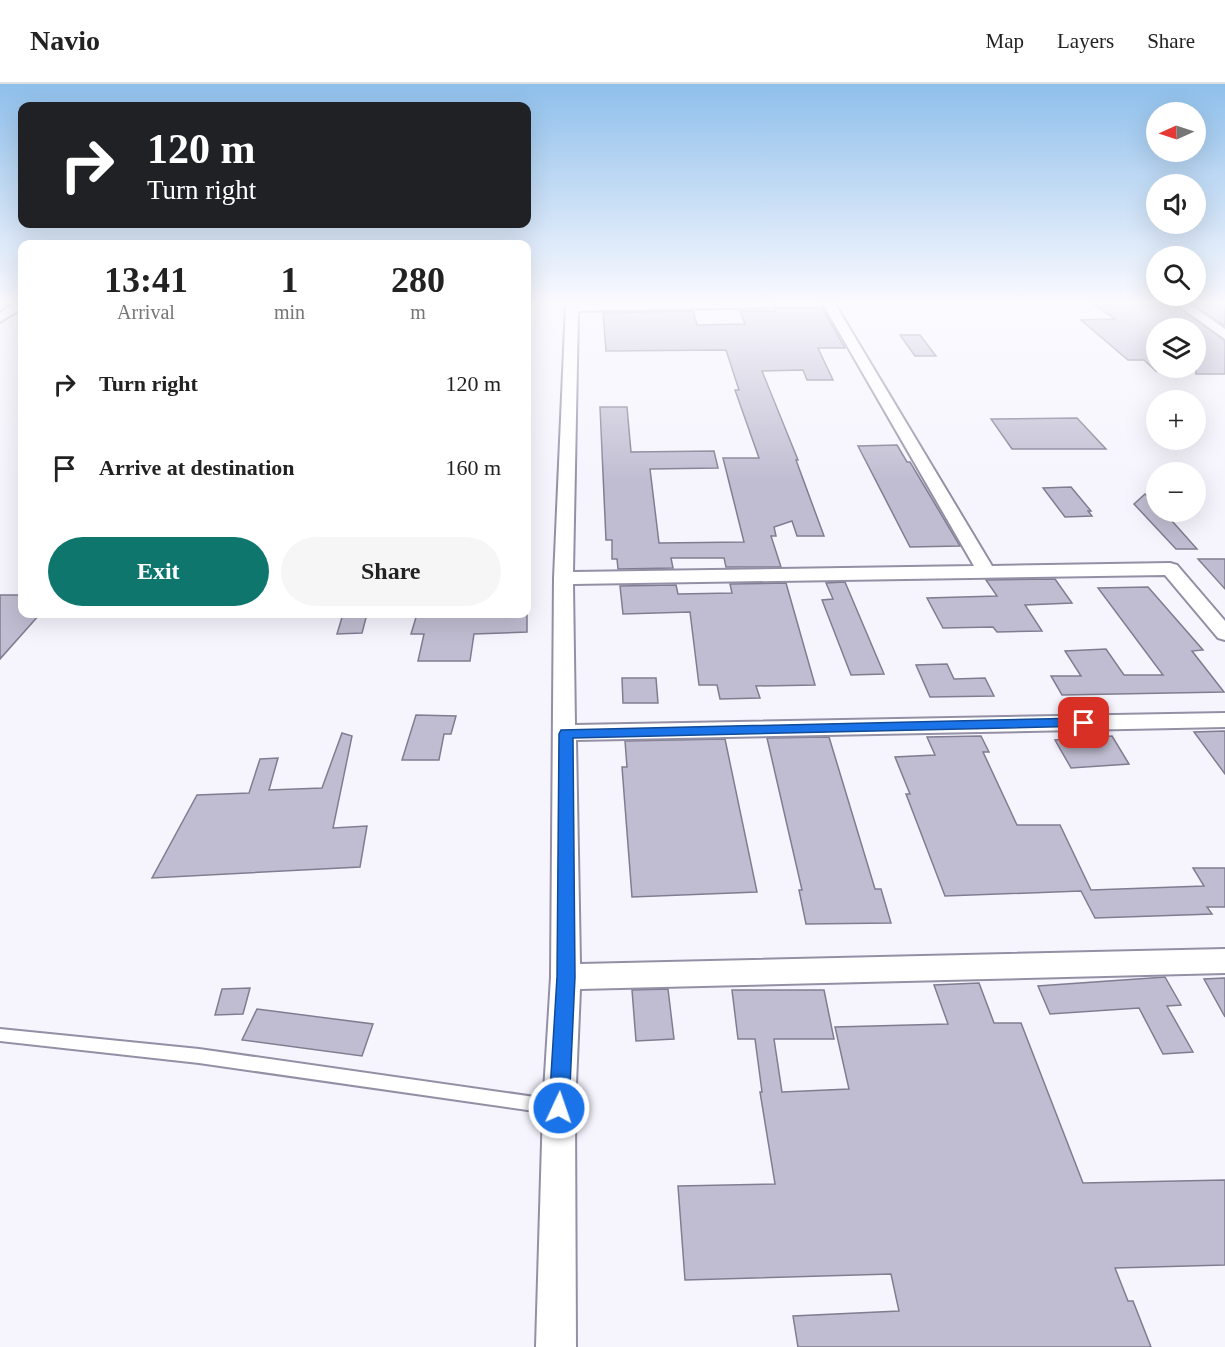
<!DOCTYPE html>
<meta charset="utf-8">
<style>
body{margin:0;font-family:Georgia,serif;background:#f6f6f6;color:#222;height:100vh;display:flex;flex-direction:column;font-size:22px;white-space:nowrap}
*{box-sizing:border-box;margin:0}
p{font-size:20px;color:#767676}
.icon{flex:none;width:33px;height:33px;fill:none;stroke:currentColor;stroke-width:2;stroke-linecap:round;stroke-linejoin:round}
.map{position:relative;flex:1;overflow:hidden}
.side{position:absolute;left:18px;top:156px;width:513px;height:378px;display:flex;flex-direction:column;background:#fff;border-radius:12px;box-shadow:0 6px 24px #0002}
.side>*{flex:none}
.hud{position:absolute;left:18px;top:18px;width:513px;height:126px;border-radius:12px;box-shadow:0 6px 24px #0002;background:#202124;color:#fff;overflow:hidden}
.needle{width:39px;rotate:267deg}
.fabs{position:absolute;left:1146px;top:18px;display:grid;gap:12px}
.fabs a{display:grid;place-items:center;width:60px;height:60px;border-radius:50%;background:#fff;box-shadow:0 6px 24px #0002;font-size:30px}
.pin{position:absolute;display:grid;place-items:center;width:51px;height:51px;color:#fff;margin:-26px;border-radius:12px;box-shadow:0 3px 9px #0006}
.me{position:absolute;width:66px;margin:-33px;rotate:3deg;stroke-linejoin:round;filter:drop-shadow(0 0 4px #0008)}
.turn{display:flex;align-items:center;gap:21px;height:126px;padding:0 30px;font-size:27px}
.turn .icon{width:78px;height:78px;stroke-width:2.5}
.turn b{display:block;font-size:42px;line-height:51px}
.eta{display:flex;justify-content:space-evenly;align-items:center;height:102px;text-align:center}
.eta b{font-size:36px;font-weight:700;line-height:42px}
.action{display:flex;gap:12px;margin-top:auto;padding:12px 30px}
.action a{flex:1;height:69px;border-radius:36px;background:#0f766e;color:#fff;font-size:24px;font-weight:700;line-height:69px;text-align:center}
.action a+a{background:#f6f6f6;color:#222}
ul{padding:0;list-style:none}
li{display:flex;align-items:center;gap:18px;height:84px;padding:0 30px}
li div{flex:1}
li b{display:block;font-size:22px}
li em{font-style:normal}
header{display:flex;align-items:center;gap:36px;box-sizing:border-box;height:84px;padding:0 30px;background:#fff;border-bottom:2px solid #e0e0e0}
header strong{font-size:28px}
nav{display:flex;gap:33px;margin-inline-start:auto;font-size:21px}
.map>svg:first-child{display:block}
.building{fill:#c0bdd2;stroke:#807d91;stroke-width:1.5}
.lines{fill:none;stroke-linecap:round;stroke-linejoin:round}
.service-casing{stroke:#9390a5;stroke-width:4}
.minor-casing{stroke:#9390a5;stroke-width:4}
.service{fill:#fff;fill-rule:evenodd}
.minor{fill:#fff;fill-rule:evenodd}
.route{fill:#1a73e8;stroke:#114b97;stroke-width:1.5}
</style>
<header>
<strong>Navio</strong>
<nav><a>Map</a><a>Layers</a><a>Share</a></nav>
</header>
<div class="map">
<svg width="1225" height="1263" viewBox="0 0 1225 1263">
<rect width="100%" height="100%" fill="#f6f5fe"/>
<g class="building">
<polygon points="1093,220 1174,220 1225,257 1225,290 1196,290 1196,244 1156,244 1156,287 1144,276 1128,276 1081,236 1115,235"/>
<polygon points="1193,220 1225,220 1225,241 1224,241"/>
<polygon points="775,224 822,224 845,264 818,264 833,296 807,296 803,286 762,287 798,376 796,376 824,452 797,452 792,437 774,443 776,452 771,452 781,483 726,483 724,474 671,474 673,484 618,485 617,475 612,475 612,456 606,456 600,323 627,323 631,368 714,367 718,384 650,385 659,459 744,458 723,374 759,374 735,306 739,306 726,266 606,267 603,229 693,227 697,241 745,240 740,227 776,227"/>
<polygon points="900,251 920,251 936,272 915,272"/>
<polygon points="1077,334 1106,365 1012,365 991,335"/>
<polygon points="897,361 907,378 910,378 960,462 910,463 858,362"/>
<polygon points="1071,403 1091,427 1088,427 1092,432 1065,433 1043,404"/>
<polygon points="1145,410 1156,420 1156,428 1164,428 1197,465 1176,465 1134,420"/>
<polygon points="1198,475 1225,475 1225,505"/>
<polygon points="1055,495 1072,519 1025,521 1042,547 997,548 993,543 943,544 927,514 997,512 986,496"/>
<polygon points="845,498 884,590 851,591 822,516 833,515 826,499"/>
<polygon points="786,499 815,601 756,602 760,614 720,615 717,601 699,601 690,528 623,530 620,502 676,501 678,510 732,509 730,500"/>
<polygon points="1148,503 1203,566 1192,567 1224,608 1062,611 1051,592 1081,592 1065,567 1106,565 1124,591 1163,591 1098,504"/>
<polygon points="0,511 22,511 22,530 40,530 0,575"/>
<polygon points="343,530 367,530 362,549 337,550"/>
<polygon points="417,530 527,530 527,548 474,550 470,577 418,577 424,550 411,550"/>
<polygon points="947,580 954,595 985,594 994,612 930,613 916,581"/>
<polygon points="622,594 656,594 658,619 623,619"/>
<polygon points="416,631 456,632 451,650 444,650 439,676 402,676"/>
<polygon points="1225,647 1225,690 1194,648"/>
<polygon points="342,649 352,652 333,744 367,742 360,783 152,794 197,711 249,709 260,675 278,674 269,706 322,704"/>
<polygon points="981,652 989,668 983,668 1017,741 1060,741 1091,806 1204,802 1193,784 1225,784 1225,823 1207,823 1212,830 1095,834 1081,807 945,812 906,710 910,710 895,673 935,671 927,653"/>
<polygon points="1112,652 1129,680 1071,684 1055,656"/>
<polygon points="829,653 875,805 881,805 891,839 806,840 799,806 802,806 767,654"/>
<polygon points="725,655 757,808 632,813 622,683 627,683 625,657"/>
<polygon points="1165,893 1181,921 1167,922 1193,968 1163,970 1139,924 1050,930 1038,902"/>
<polygon points="1225,894 1225,933 1204,895"/>
<polygon points="979,899 994,939 1021,939 1083,1099 1225,1096 1225,1181 1115,1184 1128,1217 1133,1217 1151,1263 798,1263 793,1232 899,1227 891,1190 685,1196 678,1102 775,1100 760,1008 762,1008 755,955 738,955 732,906 824,906 834,955 774,955 782,1008 849,1005 835,943 948,940 934,901"/>
<polygon points="250,904 243,930 215,931 222,905"/>
<polygon points="668,905 674,955 636,957 632,906"/>
<polygon points="257,925 373,940 362,972 242,956"/>
</g>
<g class="lines">
<defs>
<polygon id="service" points="0,945 199,965 556,1016 561,1018 564,1023 561,1028 556,1030 199,979 0,957"/>
<g id="minor">
<polygon points="14,220 22,220 22,224 0,238 0,229"/>
<polygon points="566,220 776,220 770,223 578,227 573,488 974,482 823,220 835,220 992,482 1170,479 1177,481 1225,537 1225,556 1218,554 1165,491 573,500 575,641 1225,629 1225,643 576,656 580,880 1225,865 1225,889 580,905 575,1024 576,1263 536,1263 543,1024 551,893 554,494"/>
<polygon points="1176,220 1189,220 1225,245 1225,255"/>
</g>
</defs>
<use href="#service" class="service-casing"/>
<use href="#minor" class="minor-casing"/>
<use href="#service" class="service"/>
<use href="#minor" class="minor"/>
</g>
<linearGradient id="sky" x2="0" y2="1"><stop stop-color="#8ebfeb"/><stop offset="0.55" stop-color="#fbfaff"/><stop offset="1" stop-color="#fbfaff" stop-opacity="0"/></linearGradient>
<rect width="1225" height="397" fill="url(#sky)"/>
<polygon class="route" points="1084,634 1088,636 1090,639 1088,642 573,654 575,893 569,1024 566,1030 559,1033 552,1030 549,1024 557,893 559,650 561,646"/>
</svg>
<div class="fabs">
<a><svg class="needle" viewBox="-14 -14 28 28"><path d="M0-13l5 13h-10z" fill="#e53935"/><path d="M0 13l5-13h-10z" fill="#767676"/></svg></a>
<a><svg class="icon" aria-label="sound" viewBox="0 0 24 24"><path d="M4 9h4l5-4v14l-5-4H4zM17 9q2 3 0 6"/></svg></a>
<a><svg class="icon" aria-label="search" viewBox="0 0 24 24"><circle cx="10" cy="10" r="6"/><path d="M15 15l6 6"/></svg></a>
<a><svg class="icon" aria-label="layers" viewBox="0 0 24 24"><path d="M12 4l9 5-9 5-9-5zM3 14l9 5 9-5"/></svg></a>
<a>+</a>
<a>−</a>
</div>
<div class="pin" style="left:1084px;top:639px;background:#d93025"><svg class="icon" aria-label="arrive" viewBox="0 0 24 24"><path d="M6 21V4h12l-3 4 3 4H6"/></svg></div>
<svg class="me" style="left:559px;top:1024px" viewBox="-20 -20 40 40"><circle r="17" fill="#1a73e8" stroke="#fff" stroke-width="3"/><path d="M0-11L8 9 0 5-8 9z" fill="#fff"/></svg>
<div class="hud">
<div class="turn"><svg class="icon" aria-label="right" viewBox="0 0 24 24"><path d="M7 20v-9h11M14 6l5 5-5 5"/></svg><div><b>120 m</b>Turn right</div></div>
</div>
<section class="side">
<div class="eta">
<div><b>13:41</b><p>Arrival</p></div>
<div><b>1</b><p>min</p></div>
<div><b>280</b><p>m</p></div>
</div>
<ul>
<li><svg class="icon" aria-label="right" viewBox="0 0 24 24"><path d="M7 20v-9h11M14 6l5 5-5 5"/></svg><div><b>Turn right</b></div><em>120 m</em></li>
<li><svg class="icon" aria-label="arrive" viewBox="0 0 24 24"><path d="M6 21V4h12l-3 4 3 4H6"/></svg><div><b>Arrive at destination</b></div><em>160 m</em></li>
</ul>
<div class="action"><a>Exit</a><a>Share</a></div>
</section>
</div>
